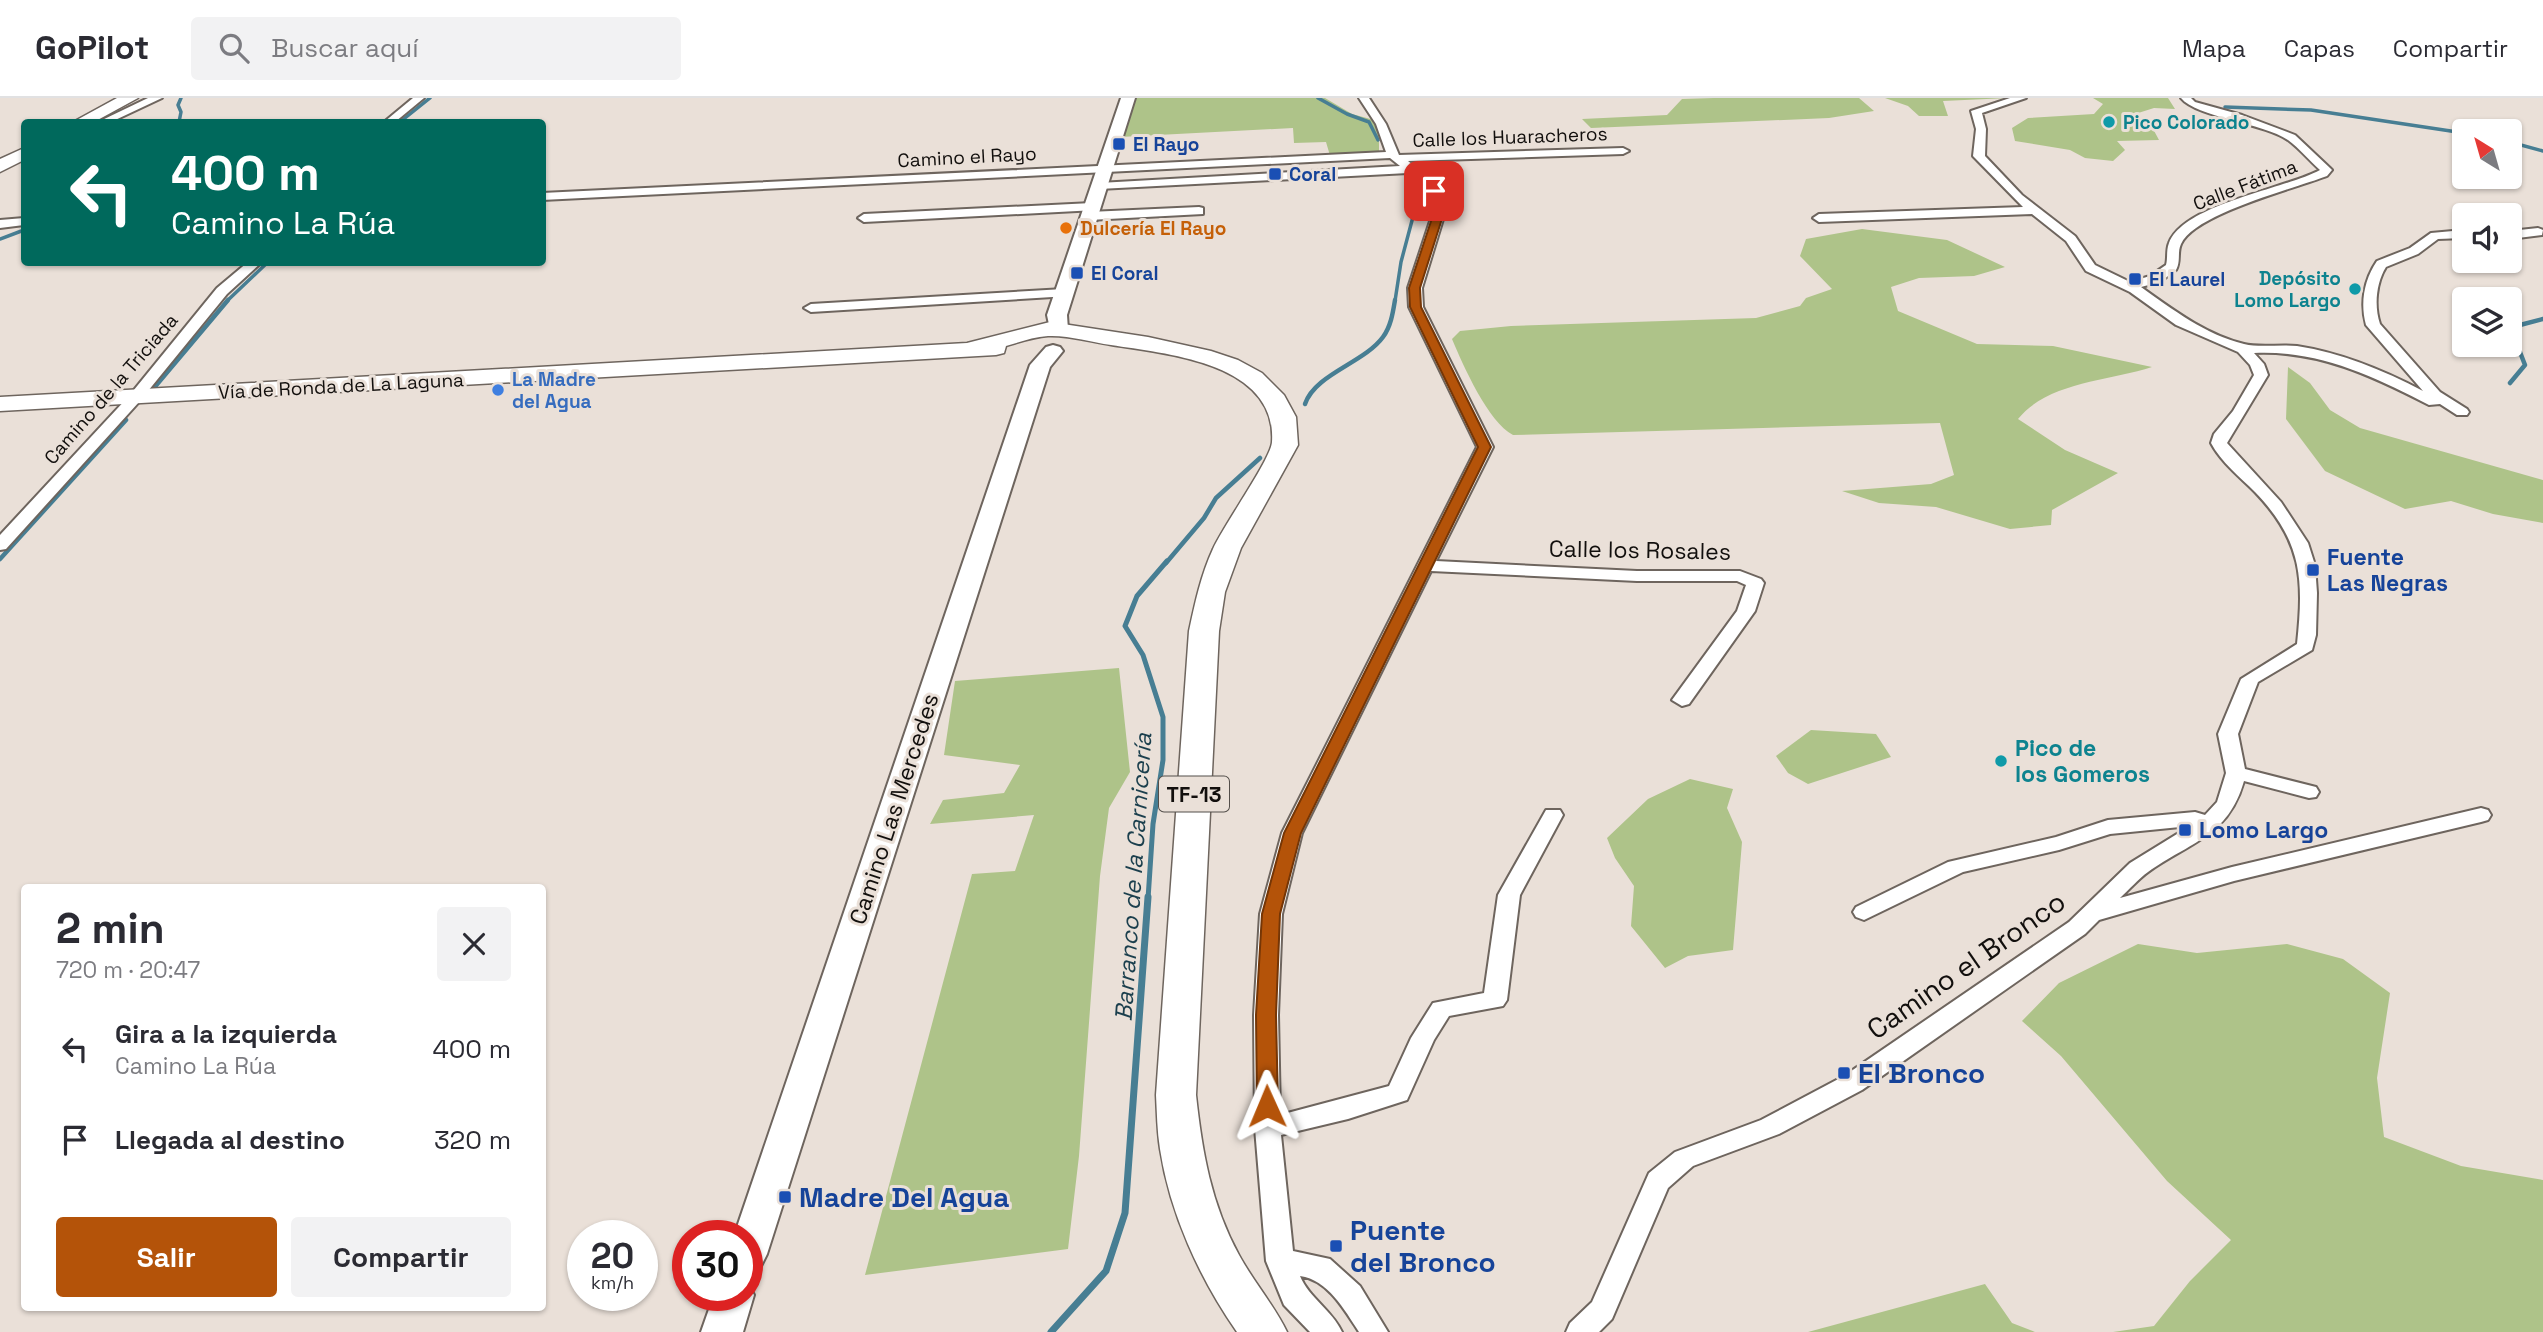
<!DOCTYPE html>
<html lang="es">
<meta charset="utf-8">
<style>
body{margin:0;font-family:"Space Grotesk",sans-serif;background:#f2f2f3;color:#2b2b33;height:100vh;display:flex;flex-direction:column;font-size:26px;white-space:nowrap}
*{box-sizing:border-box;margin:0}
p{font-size:23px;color:#7c7c81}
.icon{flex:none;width:38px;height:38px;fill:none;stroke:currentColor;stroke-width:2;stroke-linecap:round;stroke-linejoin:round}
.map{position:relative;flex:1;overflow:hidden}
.details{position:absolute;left:21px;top:786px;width:525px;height:427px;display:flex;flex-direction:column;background:#fff;border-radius:7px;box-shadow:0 2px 5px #0004}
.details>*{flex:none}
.top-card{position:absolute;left:21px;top:21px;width:525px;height:147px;border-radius:7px;box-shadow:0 2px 5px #0004;background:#00695c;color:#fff;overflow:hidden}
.needle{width:46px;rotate:323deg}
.buttons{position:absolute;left:2452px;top:21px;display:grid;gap:14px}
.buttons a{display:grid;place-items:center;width:70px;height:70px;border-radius:7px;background:#fff;box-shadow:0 2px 5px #0004;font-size:35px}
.speed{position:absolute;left:567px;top:1122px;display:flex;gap:14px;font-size:35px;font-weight:700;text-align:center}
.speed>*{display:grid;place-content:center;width:91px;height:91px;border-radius:50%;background:#fff;box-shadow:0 2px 5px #0004;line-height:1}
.speed small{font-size:18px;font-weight:400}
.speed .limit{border:10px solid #d22;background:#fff;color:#111}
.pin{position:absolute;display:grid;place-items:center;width:60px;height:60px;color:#fff;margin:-30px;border-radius:14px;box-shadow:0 4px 10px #0006}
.me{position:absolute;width:77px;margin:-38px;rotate:359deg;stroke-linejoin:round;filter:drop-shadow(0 0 5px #0008)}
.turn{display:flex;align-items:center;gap:24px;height:147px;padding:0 35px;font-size:32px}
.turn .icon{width:91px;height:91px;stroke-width:2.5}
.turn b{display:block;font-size:49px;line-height:60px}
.round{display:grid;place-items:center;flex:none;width:74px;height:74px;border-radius:7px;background:#f2f2f3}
.summary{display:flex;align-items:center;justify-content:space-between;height:119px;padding:0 35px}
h1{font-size:42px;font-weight:700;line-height:52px}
.cta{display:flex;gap:14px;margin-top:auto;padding:14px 35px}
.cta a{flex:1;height:80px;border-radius:7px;background:#b45309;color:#fff;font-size:28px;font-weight:700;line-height:80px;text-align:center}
.cta a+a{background:#f2f2f3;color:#2b2b33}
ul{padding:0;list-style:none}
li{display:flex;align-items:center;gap:21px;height:91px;padding:0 35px}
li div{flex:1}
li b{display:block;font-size:26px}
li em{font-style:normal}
header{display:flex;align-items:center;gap:42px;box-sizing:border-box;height:98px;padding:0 35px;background:#fff;border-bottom:2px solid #e1e1e2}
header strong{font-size:33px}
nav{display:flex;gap:38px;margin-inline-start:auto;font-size:24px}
.search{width:490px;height:63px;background:#f2f2f3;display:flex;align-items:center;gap:18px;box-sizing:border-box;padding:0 24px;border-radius:7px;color:#7c7c81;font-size:26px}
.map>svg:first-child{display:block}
.green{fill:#aec389}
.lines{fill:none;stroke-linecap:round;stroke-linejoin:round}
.stream-far3{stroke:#477e93;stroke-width:3.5}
.stream-far2{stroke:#477e93;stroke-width:4.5}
.stream-far1{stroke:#477e93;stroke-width:5}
.stream{stroke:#477e93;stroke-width:7}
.minor-casing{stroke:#6e655e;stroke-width:4}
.secondary-casing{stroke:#6e655e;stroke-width:4}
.primary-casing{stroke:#6e655e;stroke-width:3}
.minor{fill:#fff;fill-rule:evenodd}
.secondary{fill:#fff;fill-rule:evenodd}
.primary{fill:#fff;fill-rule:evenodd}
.route{fill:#b45309;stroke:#753606;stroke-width:2}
.culture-dot{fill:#0f9aa8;stroke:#eae0d8;stroke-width:2.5}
.transit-dot{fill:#1a4fb4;stroke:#eae0d8;stroke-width:2.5}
.food-dot{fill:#e8710a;stroke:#eae0d8;stroke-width:2.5}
.shop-dot{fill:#3f7fe0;stroke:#eae0d8;stroke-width:2.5}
.labels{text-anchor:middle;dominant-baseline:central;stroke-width:6;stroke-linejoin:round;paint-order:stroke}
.far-culture-label{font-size:19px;font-weight:bold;fill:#0d838f;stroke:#eae0d8;text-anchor:start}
.far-street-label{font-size:19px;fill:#120f0d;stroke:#eae0d8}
.far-transit-label{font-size:19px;font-weight:bold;fill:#164399;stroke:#eae0d8;text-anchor:start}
.far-food-label{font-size:19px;font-weight:bold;fill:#c56008;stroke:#eae0d8;text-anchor:start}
.far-shop-label{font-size:19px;font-weight:bold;fill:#366cbe;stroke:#eae0d8;text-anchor:start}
.shield{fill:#eae0d8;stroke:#534e4a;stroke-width:2}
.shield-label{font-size:21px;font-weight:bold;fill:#120f0d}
.street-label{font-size:23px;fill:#120f0d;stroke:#eae0d8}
.transit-label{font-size:23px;font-weight:bold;fill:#164399;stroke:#eae0d8;text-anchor:start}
.culture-label{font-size:23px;font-weight:bold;fill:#0d838f;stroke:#eae0d8;text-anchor:start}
.water-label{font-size:24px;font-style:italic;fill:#1b3f4d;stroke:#eae0d8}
.near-street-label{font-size:28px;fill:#120f0d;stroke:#eae0d8}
.near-transit-label{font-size:28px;font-weight:bold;fill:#164399;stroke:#eae0d8;text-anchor:start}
</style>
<header>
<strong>GoPilot</strong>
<div class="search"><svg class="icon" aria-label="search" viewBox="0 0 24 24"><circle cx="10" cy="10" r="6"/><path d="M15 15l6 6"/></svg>Buscar aquí</div>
<nav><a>Mapa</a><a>Capas</a><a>Compartir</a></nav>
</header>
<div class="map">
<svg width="2543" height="1234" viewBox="0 0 2543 1234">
<rect width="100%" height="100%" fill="#eae0d8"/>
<g class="green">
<polygon points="1132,0 1325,0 1352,16 1374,22 1379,27 1379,59 1331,61 1326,44 1294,45 1293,30 1120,39"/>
<polygon points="1714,0 1859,0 1874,13 1829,20 1591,30 1582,21 1667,17 1682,1"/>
<polygon points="1885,0 2008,0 1943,3 1948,18 1919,18 1908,8"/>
<polygon points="2093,0 2168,0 2175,11 2154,10 2135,16 2152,29 2159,42 2117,43 2125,52 2113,63 2085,60 2070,52 2015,43 2012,30 2028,20 2094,16 2103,6"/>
<path d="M 1862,131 L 1947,142 L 2005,169 L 1974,178 L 1919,180 L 1891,189 L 1898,213 L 1977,246 L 2053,248 L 2152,269 C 2108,283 2048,284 2018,321 L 2065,352 L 2118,375 L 2052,412 L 2051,427 L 2010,431 L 1936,409 L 1879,405 L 1842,393 L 1931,386 L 1954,377 L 1940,325 L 1513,337 C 1488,324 1463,267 1452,241 L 1460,233 L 1511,228 L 1756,220 L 1800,208 L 1806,200 L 1832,191 L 1800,158 L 1806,141 Z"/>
<polygon points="2288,269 2310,285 2330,312 2360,330 2543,382 2543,425 2493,416 2451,403 2405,411 2325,373 2286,321"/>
<polygon points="1119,570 1130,674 1109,710 1100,778 1079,1058 1068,1151 865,1177 972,776 1015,773 1034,717 930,726 943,702 1004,695 1020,667 944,657 955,583"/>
<polygon points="1811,632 1876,636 1891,659 1808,686 1788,675 1776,658"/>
<polygon points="1690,681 1733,691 1727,710 1742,744 1733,852 1688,858 1665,870 1631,828 1634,788 1615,760 1607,740 1648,701"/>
<polygon points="2138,846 2197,855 2287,846 2343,861 2390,895 2377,980 2384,1039 2461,1068 2543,1082 2543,1234 2113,1234 2154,1228 2190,1183 2231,1142 2167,1083 2061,958 2022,923 2059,885"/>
<polygon points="1985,1186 2012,1225 2035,1234 1808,1234"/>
</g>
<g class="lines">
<g class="stream-far3">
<polyline points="1318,0 1347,16 1369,24 1378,42"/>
<polyline points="2225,9 2311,12 2464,35"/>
<polyline points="179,24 181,14 178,7 181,0"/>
<polyline points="400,24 430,0"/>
<polyline points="2510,44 2543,53"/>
<polyline points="0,141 24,132"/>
<polyline points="227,203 268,164"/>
<polyline points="1395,203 1401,164 1418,100"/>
</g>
<g class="stream-far2">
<polyline points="2510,285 2525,267 2513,236 2520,227 2543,221"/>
<polyline points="153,291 228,202"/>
<path d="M 1305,306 C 1315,276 1364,265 1383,239 C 1391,228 1393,214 1395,202"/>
<polyline points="0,461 126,322"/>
<polyline points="1166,465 1204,420 1216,400 1260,360"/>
</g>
<polyline class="stream-far1" points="1148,801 1153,726 1163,662 1163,619 1143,557 1125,528 1137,498 1167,463"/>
<polyline class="stream" points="1051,1234 1106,1173 1125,1115 1148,799"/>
<defs>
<g id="minor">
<polygon points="148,0 162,0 111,24 98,24"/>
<polygon points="413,0 424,0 395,24 384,24"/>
<path d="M 1359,0 L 1369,0 L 1386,26 L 1399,57 L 1623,50 L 1629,53 L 1623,56 L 1408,63 L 1429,80 L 1448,105 L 1422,190 L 1423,209 L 1493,349 L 1436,463 L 1637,473 L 1740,473 L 1761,481 L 1764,485 L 1755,513 L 1689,606 L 1682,608 L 1672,602 L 1737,513 L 1746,487 L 1737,483 L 1637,483 L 1431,473 L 1302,735 L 1282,816 L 1278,917 L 1280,1017 L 1389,988 L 1411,940 L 1433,905 L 1484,895 L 1498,797 L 1546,712 L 1560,712 L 1563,717 L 1520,797 L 1507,902 L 1503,908 L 1449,918 L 1434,942 L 1407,1002 L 1348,1021 L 1281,1037 L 1293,1153 L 1330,1161 L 1360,1188 L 1388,1234 L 1359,1234 C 1344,1211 1328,1182 1300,1178 C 1309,1200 1332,1212 1342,1234 L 1310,1234 L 1284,1207 L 1266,1163 L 1255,1030 L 1254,917 L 1260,816 L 1282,735 L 1477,349 L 1409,209 L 1408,190 L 1436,105 L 1421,84 L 1408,75 L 1099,91 L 1093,88 L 1099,85 L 1400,68 L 1390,60 L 542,102 L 542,95 L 1386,54 L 1376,26 Z"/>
<path d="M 2010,0 L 2026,0 L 1982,15 L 1986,31 L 1985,58 L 2022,97 L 2075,138 L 2095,167 L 2130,184 L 2150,178 L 2166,167 C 2168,160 2166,152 2169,145 C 2184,106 2285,91 2320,72 C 2310,63 2299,50 2288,42 C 2263,25 2196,19 2181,0 L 2191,0 L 2195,4 L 2242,17 L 2295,37 L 2330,70 L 2332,72 L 2327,78 C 2296,90 2194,116 2181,146 C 2177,154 2181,163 2176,172 L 2160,184 L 2141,189 C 2172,211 2206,237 2244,246 C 2260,250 2280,246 2297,248 C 2342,255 2383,272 2423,293 L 2366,227 C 2360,205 2364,182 2377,163 L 2410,150 L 2431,135 L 2464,132 L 2464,140 L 2438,141 L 2418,156 L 2386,169 C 2376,185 2374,208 2380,226 L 2440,294 L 2467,311 L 2469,314 L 2467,317 L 2457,317 L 2440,306 L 2429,307 C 2373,278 2318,252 2254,255 L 2264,266 L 2268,277 L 2227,345 L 2281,404 L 2308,445 L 2315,467 L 2317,495 L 2316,537 L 2312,552 L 2258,584 L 2238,636 L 2245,671 L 2316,689 L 2319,694 L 2316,699 L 2309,700 L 2244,683 C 2228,739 2190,744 2148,774 C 2138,781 2129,792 2120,800 L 2232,769 L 2481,710 L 2488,712 L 2491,717 L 2488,722 L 2481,724 L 2234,783 L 2099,822 L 2085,836 L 1862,992 L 1779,1036 L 1693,1068 L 1668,1090 L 1612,1221 L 1599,1234 L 1566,1234 L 1570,1225 L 1592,1204 L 1649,1075 L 1675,1054 L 1761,1022 L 1844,978 L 2069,824 L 2130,765 L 2190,728 L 2110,736 L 2059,752 L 1963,774 L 1864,822 L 1856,819 L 1853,814 L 1856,809 L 1948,764 L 2056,739 L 2108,722 L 2195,714 L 2205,717 L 2217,704 L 2226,675 L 2218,636 L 2241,581 L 2297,546 C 2304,480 2302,443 2255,394 C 2240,379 2221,364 2211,345 L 2214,336 L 2233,313 L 2254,277 L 2250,267 L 2238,254 L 2176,227 L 2130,194 L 2086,173 L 2066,143 L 2032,116 L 1819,124 L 1813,120 L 1819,116 L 2023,109 L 1973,58 L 1976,31 L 1971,13 Z"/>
<polygon points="1092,105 1098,109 1096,112 864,124 858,120 864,116"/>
<polygon points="1199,109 1203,110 1203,116 1089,122 1083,118 1089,114"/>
<polygon points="24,120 24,127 0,130 0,122"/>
<polygon points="2538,130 2543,132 2542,137 2510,141 2510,133"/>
<polygon points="248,164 262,164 227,196 139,304 6,451 0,452 0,437 129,298 217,190"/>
<polygon points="1064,191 1071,195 1069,198 811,214 804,210 811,206"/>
</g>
<g id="secondary">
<polygon points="1121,0 1135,0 1067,217 1068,232 1065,236 1051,236 1047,217"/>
<polygon points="1053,247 1060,249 1063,253 1050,269 767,1156 761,1168 747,1173 747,1138 734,1138 1030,267 1046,249"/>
<polygon points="747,1184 754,1197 743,1234 701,1234 714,1197 747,1197"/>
</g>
<g id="primary">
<polygon points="117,0 138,0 94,24 73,24"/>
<polygon points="24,50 24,62 0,74 0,61"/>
<path d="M 1050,224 L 1148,239 L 1211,253 L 1238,262 L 1262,275 L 1284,297 L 1296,319 L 1298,347 L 1241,450 L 1225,494 L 1219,533 L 1196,997 C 1202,1053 1211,1106 1239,1157 C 1253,1183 1274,1207 1287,1234 L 1237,1234 C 1200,1181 1170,1116 1160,1051 C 1157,1033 1157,1015 1156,997 L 1189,533 C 1195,505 1201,477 1213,451 C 1223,428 1271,361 1272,344 C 1277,265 1168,256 1111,247 C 1091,244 1068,237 1048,238 C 1033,239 1020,244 1006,248 L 1004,255 L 996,257 L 0,313 L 0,299 L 967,245 Z"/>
</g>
</defs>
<use href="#minor" class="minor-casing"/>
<use href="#secondary" class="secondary-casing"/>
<use href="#primary" class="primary-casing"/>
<use href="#minor" class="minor"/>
<use href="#secondary" class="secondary"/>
<use href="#primary" class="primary"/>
</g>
<polygon class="route" points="1430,91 1437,91 1447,105 1420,190 1421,209 1491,349 1301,735 1280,816 1276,917 1278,1008 1275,1013 1267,1016 1260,1013 1257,1008 1256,917 1262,816 1284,735 1478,349 1410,209 1409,190 1437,105 1429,93"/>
<g class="culture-dot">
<circle cx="2109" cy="24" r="7"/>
<circle cx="2355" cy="191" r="7"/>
<circle cx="2001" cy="663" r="7"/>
</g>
<g class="transit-dot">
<rect x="1112" y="39" width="14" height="14" rx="3.5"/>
<rect x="1268" y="69" width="14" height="14" rx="3.5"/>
<rect x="1070" y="168" width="14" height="14" rx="3.5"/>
<rect x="2128" y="174" width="14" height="14" rx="3.5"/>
<rect x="2306" y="465" width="14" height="14" rx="3.5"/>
<rect x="2178" y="725" width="14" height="14" rx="3.5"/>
<rect x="1837" y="968" width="14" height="14" rx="3.5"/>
<rect x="778" y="1092" width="14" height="14" rx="3.5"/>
<rect x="1329" y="1141" width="14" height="14" rx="3.5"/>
</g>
<circle class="food-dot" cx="1066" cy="130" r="7"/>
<circle class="shop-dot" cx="498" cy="292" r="7"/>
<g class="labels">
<g class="far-culture-label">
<text x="2123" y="24">Pico Colorado</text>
<text x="2341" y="180" text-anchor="end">Depósito<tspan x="2341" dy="22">Lomo Largo</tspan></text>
</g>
<g class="far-street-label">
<text transform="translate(1510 39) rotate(-2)">Calle los Huaracheros</text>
<text transform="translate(967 59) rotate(-3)">Camino el Rayo</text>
<text transform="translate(2245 87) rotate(-21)">Calle Fátima</text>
<text transform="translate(341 288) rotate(-3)">Vía de Ronda de La Laguna</text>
<text transform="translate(111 291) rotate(-49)">Camino de la Triciada</text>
</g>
<g class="far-transit-label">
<text x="1133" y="46">El Rayo</text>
<text x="1289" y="76">Coral</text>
<text x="1091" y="175">El Coral</text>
<text x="2149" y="181">El Laurel</text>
</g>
<g class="far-food-label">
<text x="1080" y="130">Dulcería El Rayo</text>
</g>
<g class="far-shop-label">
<text x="512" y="281">La Madre<tspan x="512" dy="22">del Agua</tspan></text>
</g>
<rect class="shield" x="1159" y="678.5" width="70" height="35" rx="5"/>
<g class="shield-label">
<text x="1194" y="696">TF-13</text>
</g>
<g class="street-label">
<text transform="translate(1640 452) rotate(1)">Calle los Rosales</text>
<text transform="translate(894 711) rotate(-72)">Camino Las Mercedes</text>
</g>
<g class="transit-label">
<text x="2327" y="459">Fuente<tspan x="2327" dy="26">Las Negras</tspan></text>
<text x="2199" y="732">Lomo Largo</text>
</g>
<g class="culture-label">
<text x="2015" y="650">Pico de<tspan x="2015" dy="26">los Gomeros</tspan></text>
</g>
<g class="water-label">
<text transform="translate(1133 779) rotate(-86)">Barranco de la Carnicería</text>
</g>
<g class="near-street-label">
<text transform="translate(1966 867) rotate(-35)">Camino el Bronco</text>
</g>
<g class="near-transit-label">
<text x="1858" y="975">El Bronco</text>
<text x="799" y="1099">Madre Del Agua</text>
<text x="1350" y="1132">Puente<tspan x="1350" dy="32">del Bronco</tspan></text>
</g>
</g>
</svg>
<div class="buttons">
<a><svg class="needle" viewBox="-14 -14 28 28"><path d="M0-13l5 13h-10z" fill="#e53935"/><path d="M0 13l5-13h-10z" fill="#7c7c81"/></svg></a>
<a><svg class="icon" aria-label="sound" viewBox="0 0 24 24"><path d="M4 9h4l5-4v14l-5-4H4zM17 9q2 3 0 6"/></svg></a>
<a><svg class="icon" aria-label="layers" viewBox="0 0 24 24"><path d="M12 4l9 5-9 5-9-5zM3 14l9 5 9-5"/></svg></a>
</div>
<div class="speed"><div>20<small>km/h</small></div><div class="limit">30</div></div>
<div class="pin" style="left:1434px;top:93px;background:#d93025"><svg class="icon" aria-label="arrive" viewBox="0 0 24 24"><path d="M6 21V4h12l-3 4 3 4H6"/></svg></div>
<svg class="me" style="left:1267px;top:1008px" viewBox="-20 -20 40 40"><path d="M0-17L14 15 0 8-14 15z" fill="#b45309" stroke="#fff" stroke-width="4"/></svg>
<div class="top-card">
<div class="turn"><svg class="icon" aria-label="left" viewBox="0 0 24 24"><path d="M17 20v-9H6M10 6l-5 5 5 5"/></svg><div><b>400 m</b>Camino La Rúa</div></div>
</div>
<section class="details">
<div class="summary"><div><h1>2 min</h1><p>720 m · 20:47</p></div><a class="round"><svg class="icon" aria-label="close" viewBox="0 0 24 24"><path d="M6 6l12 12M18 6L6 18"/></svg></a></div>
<ul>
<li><svg class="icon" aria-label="left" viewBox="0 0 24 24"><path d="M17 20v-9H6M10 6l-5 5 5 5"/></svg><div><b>Gira a la izquierda</b><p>Camino La Rúa</p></div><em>400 m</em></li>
<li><svg class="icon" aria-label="arrive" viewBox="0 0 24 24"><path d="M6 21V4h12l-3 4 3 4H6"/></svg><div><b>Llegada al destino</b></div><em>320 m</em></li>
</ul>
<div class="cta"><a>Salir</a><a>Compartir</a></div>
</section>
</div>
